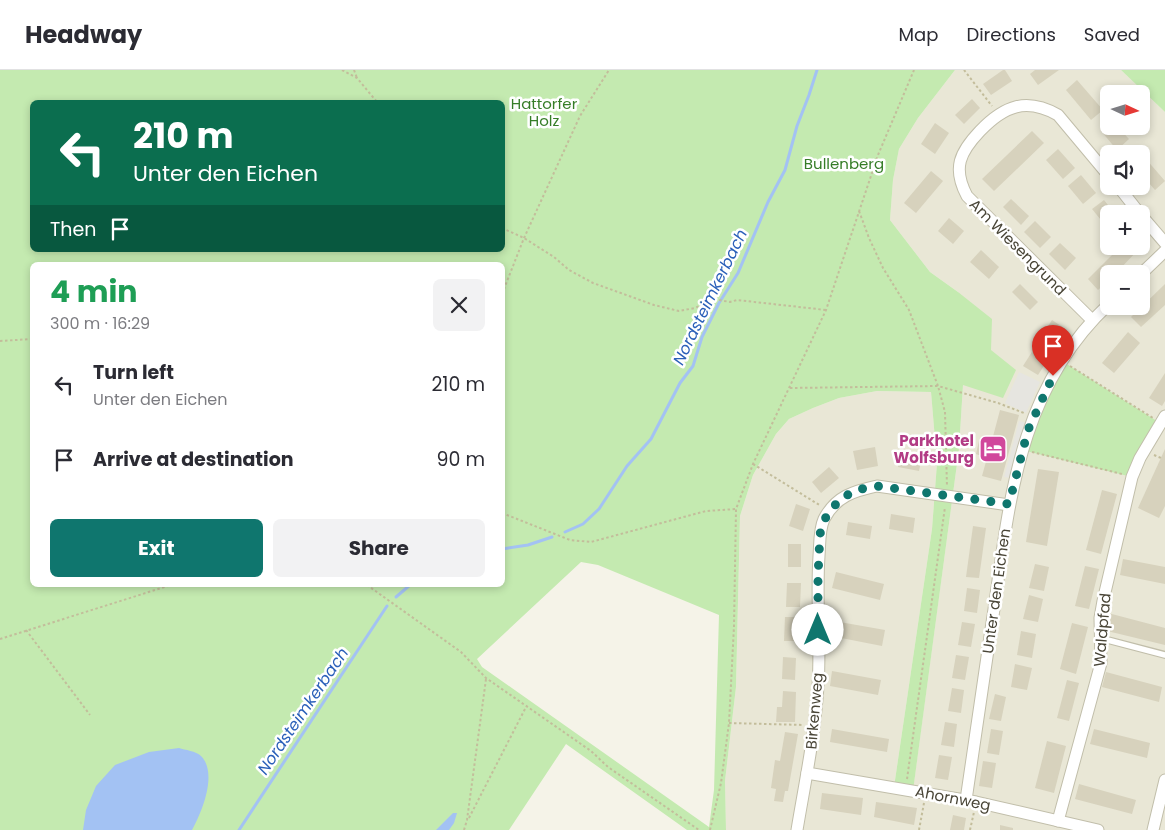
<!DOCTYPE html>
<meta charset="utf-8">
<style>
body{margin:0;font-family:Poppins,sans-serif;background:#f2f2f3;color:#2b2b33;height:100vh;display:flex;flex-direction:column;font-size:19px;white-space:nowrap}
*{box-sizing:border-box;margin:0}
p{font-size:16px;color:#7c7c81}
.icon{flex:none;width:28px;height:28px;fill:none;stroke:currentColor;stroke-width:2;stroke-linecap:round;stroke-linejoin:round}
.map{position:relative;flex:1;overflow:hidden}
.drawer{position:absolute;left:30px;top:192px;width:475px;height:325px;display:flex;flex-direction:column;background:#fff;border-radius:8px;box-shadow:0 2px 8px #0003}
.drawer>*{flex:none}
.banner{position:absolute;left:30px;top:30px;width:475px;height:152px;border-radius:8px;box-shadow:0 2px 8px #0003;background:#0b6e4f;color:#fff;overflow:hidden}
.needle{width:32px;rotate:94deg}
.controls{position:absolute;left:1100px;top:15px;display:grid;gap:10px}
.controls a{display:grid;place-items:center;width:50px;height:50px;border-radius:8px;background:#fff;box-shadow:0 2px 8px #0003;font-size:25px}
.pin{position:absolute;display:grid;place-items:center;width:42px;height:42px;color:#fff;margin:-51px -21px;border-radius:50% 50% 50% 0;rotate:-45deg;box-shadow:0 0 5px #0007}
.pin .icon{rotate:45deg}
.me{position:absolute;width:55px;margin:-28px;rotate:0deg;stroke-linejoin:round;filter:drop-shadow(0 0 4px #0008)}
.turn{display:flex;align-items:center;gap:18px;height:105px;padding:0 20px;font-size:22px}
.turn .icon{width:65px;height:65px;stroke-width:2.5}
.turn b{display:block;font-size:35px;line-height:42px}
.then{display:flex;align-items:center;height:48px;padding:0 20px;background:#0003;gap:10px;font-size:19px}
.round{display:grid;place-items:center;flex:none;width:52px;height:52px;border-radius:8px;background:#f2f2f3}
.headline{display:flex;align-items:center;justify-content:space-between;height:85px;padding:0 20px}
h1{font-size:30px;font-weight:700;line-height:38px;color:#1e9e55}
.primary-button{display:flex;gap:10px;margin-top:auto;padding:10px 20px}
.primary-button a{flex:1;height:58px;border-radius:8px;background:#0f766e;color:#fff;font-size:20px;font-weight:700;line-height:58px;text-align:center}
.primary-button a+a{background:#f2f2f3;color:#2b2b33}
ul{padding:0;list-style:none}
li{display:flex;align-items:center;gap:15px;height:75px;padding:0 20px}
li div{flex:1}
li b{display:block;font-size:19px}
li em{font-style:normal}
header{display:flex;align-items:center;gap:30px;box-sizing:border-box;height:70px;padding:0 25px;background:#fff;border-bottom:1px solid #e1e1e2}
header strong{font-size:24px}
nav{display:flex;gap:28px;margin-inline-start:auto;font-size:18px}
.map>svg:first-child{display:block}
.residential{fill:#e9e7d6;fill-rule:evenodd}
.green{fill:#c4eab0;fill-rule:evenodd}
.parking{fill:#e6e5e0}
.water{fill:#a3c2f3}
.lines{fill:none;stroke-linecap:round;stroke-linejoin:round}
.stream{stroke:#a3c2f3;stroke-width:3}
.building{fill:#d7d2bd}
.lane-casing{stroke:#c1beaa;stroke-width:8}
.street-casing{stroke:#c1beaa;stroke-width:13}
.path{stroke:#c3bd9b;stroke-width:2;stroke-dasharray:2.5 2.5;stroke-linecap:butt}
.lane{stroke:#fff;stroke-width:5.5}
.street{stroke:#fff;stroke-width:11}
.route{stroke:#0f766e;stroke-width:9;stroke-dasharray:0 16.2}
.labels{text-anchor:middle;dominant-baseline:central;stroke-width:5;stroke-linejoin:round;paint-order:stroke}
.park-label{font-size:15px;fill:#367d27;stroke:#fff}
.street-label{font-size:15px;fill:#494537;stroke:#fff}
.hotel-label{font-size:15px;font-weight:bold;fill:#b23c85;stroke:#fff;text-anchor:end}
.water-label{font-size:16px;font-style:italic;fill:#2b60b9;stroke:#fff}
</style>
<header>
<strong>Headway</strong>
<nav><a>Map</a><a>Directions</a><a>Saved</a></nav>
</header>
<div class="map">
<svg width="1165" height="760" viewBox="0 0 1165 760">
<rect width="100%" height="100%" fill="#f5f3e8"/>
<path class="residential" d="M 955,0 L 1121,0 L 1165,42 L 1165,760 L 726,760 L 725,711 L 736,617 L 740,446 L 753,405 L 776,364 L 789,349 L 813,338 L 839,328 L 877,321 L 931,322 L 937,393 L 932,459 L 894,717 L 913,720 L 959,379 L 963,315 L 991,280 L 958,222 L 930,202 L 890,150 L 893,110 L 899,79 L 918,48 ZM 1109,24 L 1141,24 L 1141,56 L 1109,56 ZM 1109,84 L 1141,84 L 1141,116 L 1109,116 ZM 1109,144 L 1141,144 L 1141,176 L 1109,176 ZM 1109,204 L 1141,204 L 1141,236 L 1109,236 Z"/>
<g class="green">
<path d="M 0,0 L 955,0 L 918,48 L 899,79 L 893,110 L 890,150 L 930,202 L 958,222 L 992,249 L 991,280 L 1016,300 L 1003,328 L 963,315 L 959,379 L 913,721 L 894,717 L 932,459 L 937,393 L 931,322 L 877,321 L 839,328 L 813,338 L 789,349 L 776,364 L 753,405 L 740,446 L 736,617 L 725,711 L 726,760 L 687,760 L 566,674 L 509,760 L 0,760 ZM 32,32 L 502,32 L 502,180 L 32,180 ZM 32,195 L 502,195 L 502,515 L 32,515 ZM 581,492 L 598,495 L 719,545 L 714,720 L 709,757 L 482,597 L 477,589 Z"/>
<polygon points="1121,0 1165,0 1165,42"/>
<polygon points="1062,291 1160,353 1132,407 1022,380"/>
</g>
<g class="parking">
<polygon points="1019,302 1040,312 1026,343 1005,333"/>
<polygon points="1019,351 1027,353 1012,408 1004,407"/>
</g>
<g class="water">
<path d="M 179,678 C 185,680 196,681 201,686 C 218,703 202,742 192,760 L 83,760 L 86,740 L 96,716 L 115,695 L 149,682 Z"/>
<polygon points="453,743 457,743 454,753 449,760 436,760"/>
</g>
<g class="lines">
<g class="stream">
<polyline points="565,462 583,454 599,439 627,396 651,369 680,313 693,296 702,267 719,233 738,203 768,132 785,100 797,56 809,25 817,0"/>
<polyline points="502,479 528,475 552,467"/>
<polyline points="396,527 410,515"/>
<polyline points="239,760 387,536"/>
</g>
</g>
<g class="building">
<polygon points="1003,0 1005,0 1012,11 991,25 983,14"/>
<polygon points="1035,0 1059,0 1038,15 1030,4"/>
<polygon points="1077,10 1103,40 1091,50 1066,20"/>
<polygon points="972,29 980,38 964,54 955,45"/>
<polygon points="935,53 949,63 935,84 921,74"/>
<polygon points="1109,54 1109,56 1117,56 1129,69 1117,80 1101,61"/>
<polygon points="1032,61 1044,73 994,121 982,109"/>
<polygon points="1058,79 1075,98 1063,109 1046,90"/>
<polygon points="1139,81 1165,111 1155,120 1141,104 1141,84 1136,84"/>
<polygon points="931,101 943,111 916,143 904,133"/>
<polygon points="1081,105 1096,123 1083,134 1068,116"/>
<polygon points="1011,129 1029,146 1021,155 1003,137"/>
<polygon points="1104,130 1115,144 1109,144 1109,160 1092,139"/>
<polygon points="949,148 964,161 953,174 938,161"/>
<polygon points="1035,151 1051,167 1040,178 1024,162"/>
<polygon points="1060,173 1076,188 1065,200 1049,184"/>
<polygon points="1121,176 1136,176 1139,179 1115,204 1109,204 1109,210 1098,220 1088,209"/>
<polygon points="981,180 999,197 989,209 970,192"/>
<polygon points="1020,214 1038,232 1030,240 1012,222"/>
<polygon points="1165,214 1165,235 1141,257 1131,247"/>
<polygon points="1052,250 1067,260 1038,305 1023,296"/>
<polygon points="1128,262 1140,273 1114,303 1102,293"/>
<polygon points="1165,303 1165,331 1162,336 1149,328"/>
<polygon points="1000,340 1019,345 1001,411 982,406 987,388 976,384 979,371 991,374"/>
<polygon points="875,377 878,396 857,400 853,381"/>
<polygon points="1165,379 1165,436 1159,448 1138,438"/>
<polygon points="900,384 922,387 919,401 898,397"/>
<polygon points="829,397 839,408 821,423 812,412"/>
<polygon points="1038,399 1059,402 1047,476 1026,472"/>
<polygon points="1102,420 1117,424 1101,484 1086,480"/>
<polygon points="796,434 810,439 803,461 789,456"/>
<polygon points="891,444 915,448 913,463 889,459"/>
<polygon points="848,452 872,456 870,469 846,465"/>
<polygon points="973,456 986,458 979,508 966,507"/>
<rect x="788" y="474" width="13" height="23"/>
<polygon points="1123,489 1165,497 1165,514 1120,505"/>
<polygon points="1035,494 1049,497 1044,521 1029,518"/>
<polygon points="1085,496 1099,499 1089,539 1075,536"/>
<polygon points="836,502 884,514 880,530 832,518"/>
<polygon points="787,513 801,513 800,537 786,537"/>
<polygon points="967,518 980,520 977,543 964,541"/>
<polygon points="1029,525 1043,529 1038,552 1023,549"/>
<polygon points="1108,543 1165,558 1165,575 1103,560"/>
<polygon points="785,547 798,547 798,571 784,571"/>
<polygon points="834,551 885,560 882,576 831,566"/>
<polygon points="962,552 975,554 971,577 958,575"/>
<polygon points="1072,553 1088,557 1076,604 1060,599"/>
<polygon points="1021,561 1036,564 1032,588 1017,585"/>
<polygon points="956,585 969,587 965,610 952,608"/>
<polygon points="783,587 796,588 795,610 782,609"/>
<polygon points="1015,594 1032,598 1027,620 1011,617"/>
<polygon points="832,601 881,610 878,625 830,616"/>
<polygon points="1106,602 1162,617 1159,632 1102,617"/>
<polygon points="1067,610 1079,613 1069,651 1057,648"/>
<polygon points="952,618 964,620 961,643 948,641"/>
<polygon points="783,621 796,622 795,652 776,652 777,637 782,637"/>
<polygon points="995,624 1006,627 1001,651 989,649"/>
<polygon points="945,652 957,654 954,677 941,675"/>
<polygon points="832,659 889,669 887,682 830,672"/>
<polygon points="991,659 1003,661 999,685 987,683"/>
<polygon points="1094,659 1150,673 1147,688 1090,674"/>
<polygon points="785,662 798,664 788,721 785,721 783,732 774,731 776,719 771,718 775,690 780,691"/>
<polygon points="1047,671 1066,676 1054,723 1035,718"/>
<polygon points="939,685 952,687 948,710 935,708"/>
<polygon points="983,691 996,693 992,718 979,716"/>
<polygon points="1079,714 1136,730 1132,744 1075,729"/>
<polygon points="822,723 863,728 861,745 820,739"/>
<polygon points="876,732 917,738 914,755 874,747"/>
<polygon points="953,745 966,748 964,760 950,760"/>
<polygon points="1000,755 1013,758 1013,760 1000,760"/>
</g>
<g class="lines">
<defs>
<polyline id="lane" points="1100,568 1165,585"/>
<g id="street">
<polyline points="1118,116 1140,144"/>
<polyline points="1141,145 1165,173"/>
<polyline points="1141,204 1165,181"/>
<path d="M 1092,250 L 967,126 C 952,98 960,82 980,61 C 1004,36 1026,27 1058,45 L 1109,106"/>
<polyline points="807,703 976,732 1098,760"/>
<path d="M 966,730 C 975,666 985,603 994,539 C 1010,426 1020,317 1109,234"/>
<polyline points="1058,751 1101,593 1100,548 1103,531 1132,407 1140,388 1165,346"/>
<path d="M 797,760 C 805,712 815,665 818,616 C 821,573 816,530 819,486 C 820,474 819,460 824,449 C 836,426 854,421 877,416 L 1009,435"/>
<polyline points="1153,760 1165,710"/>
</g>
</defs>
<use href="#lane" class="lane-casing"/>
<use href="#street" class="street-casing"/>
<g class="path">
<polyline points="342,0 357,8 377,32"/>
<polyline points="354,0 357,8"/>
<polyline points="964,0 992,36"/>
<polyline points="859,141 869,168 883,198 909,240 938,316 998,333 1024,343"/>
<polyline points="502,158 524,168 554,187 569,200 593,213 654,235 679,241 695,238 714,229 730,232 737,230 826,240"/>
<polyline points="502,224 524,168 580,46 609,0"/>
<polyline points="0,271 32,269"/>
<polyline points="1070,296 1153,348"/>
<polyline points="790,318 938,316 945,342 947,417"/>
<polyline points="1032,382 1122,404"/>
<polyline points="1154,385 1161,388"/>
<polyline points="753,394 821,436"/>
<polyline points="502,443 570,470 591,472 706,441 736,439"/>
<polyline points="367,515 461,582 486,608 591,681 608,697 699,760"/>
<polyline points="26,560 90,645"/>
<polyline points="0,569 171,515"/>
<polyline points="729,653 804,655"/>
<polyline points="907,709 945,437"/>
<polyline points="469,748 526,637"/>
<polyline points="464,760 467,750 486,609"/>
<polyline points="710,760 721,713 729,653 734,556 736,439 753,394 826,240 878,85 914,0"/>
<polyline points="919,760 924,733"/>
<polyline points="970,760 974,742"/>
</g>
<use href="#lane" class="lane"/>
<use href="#street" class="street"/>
</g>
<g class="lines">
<polyline class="route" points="818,560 818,506 820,464 824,450 839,430 856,420 877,416 1009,434 1028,360 1053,306"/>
</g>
<defs>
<symbol id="hotel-square" viewBox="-11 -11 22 22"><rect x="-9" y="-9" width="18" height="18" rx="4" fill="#d1479c" stroke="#fff"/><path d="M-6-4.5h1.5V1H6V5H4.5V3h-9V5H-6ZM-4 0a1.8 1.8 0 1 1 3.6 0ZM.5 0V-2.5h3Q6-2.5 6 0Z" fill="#fff"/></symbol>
</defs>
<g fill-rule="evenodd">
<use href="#hotel-square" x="977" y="363" width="32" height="32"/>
</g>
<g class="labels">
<g class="park-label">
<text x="544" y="33">Hattorfer<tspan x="544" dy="17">Holz</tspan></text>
<text x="844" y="93">Bullenberg</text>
</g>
<g class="street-label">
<text transform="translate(1018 177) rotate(45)">Am Wiesengrund</text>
<text transform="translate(996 521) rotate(-82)">Unter den Eichen</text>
<text transform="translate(1102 560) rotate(-85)">Waldpfad</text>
<text transform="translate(814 641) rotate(-85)">Birkenweg</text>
<text transform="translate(953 728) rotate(11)">Ahornweg</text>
</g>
<g class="hotel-label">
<text x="974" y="370">Parkhotel<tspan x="974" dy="17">Wolfsburg</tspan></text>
</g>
<g class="water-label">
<text transform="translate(710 227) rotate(-64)">Nordsteimkerbach</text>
<text transform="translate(303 641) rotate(-56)">Nordsteimkerbach</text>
</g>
</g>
</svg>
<div class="controls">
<a><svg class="needle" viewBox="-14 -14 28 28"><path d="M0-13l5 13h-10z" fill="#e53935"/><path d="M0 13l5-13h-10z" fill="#7c7c81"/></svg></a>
<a><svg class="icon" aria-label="sound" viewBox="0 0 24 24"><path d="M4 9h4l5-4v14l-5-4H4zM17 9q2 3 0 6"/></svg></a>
<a>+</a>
<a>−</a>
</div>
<div class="pin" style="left:1053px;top:306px;background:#d93025"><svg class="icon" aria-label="arrive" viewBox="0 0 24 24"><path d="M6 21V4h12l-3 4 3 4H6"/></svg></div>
<svg class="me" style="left:818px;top:560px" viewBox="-20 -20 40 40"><circle r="19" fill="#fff"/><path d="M0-13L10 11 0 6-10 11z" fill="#0f766e"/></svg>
<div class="banner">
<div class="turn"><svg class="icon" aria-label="left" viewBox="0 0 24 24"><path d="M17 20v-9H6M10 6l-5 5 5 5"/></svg><div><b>210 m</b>Unter den Eichen</div></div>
<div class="then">Then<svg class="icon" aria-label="arrive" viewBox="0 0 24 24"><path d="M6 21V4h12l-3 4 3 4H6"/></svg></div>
</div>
<section class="drawer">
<div class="headline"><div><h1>4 min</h1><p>300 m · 16:29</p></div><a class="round"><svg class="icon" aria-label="close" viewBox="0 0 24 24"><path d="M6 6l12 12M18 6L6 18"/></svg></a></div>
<ul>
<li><svg class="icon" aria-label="left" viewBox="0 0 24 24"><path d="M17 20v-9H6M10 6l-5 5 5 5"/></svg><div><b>Turn left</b><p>Unter den Eichen</p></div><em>210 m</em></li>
<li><svg class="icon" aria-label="arrive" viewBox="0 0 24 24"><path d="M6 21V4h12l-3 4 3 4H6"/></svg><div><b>Arrive at destination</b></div><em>90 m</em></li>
</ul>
<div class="primary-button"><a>Exit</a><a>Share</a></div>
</section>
</div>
